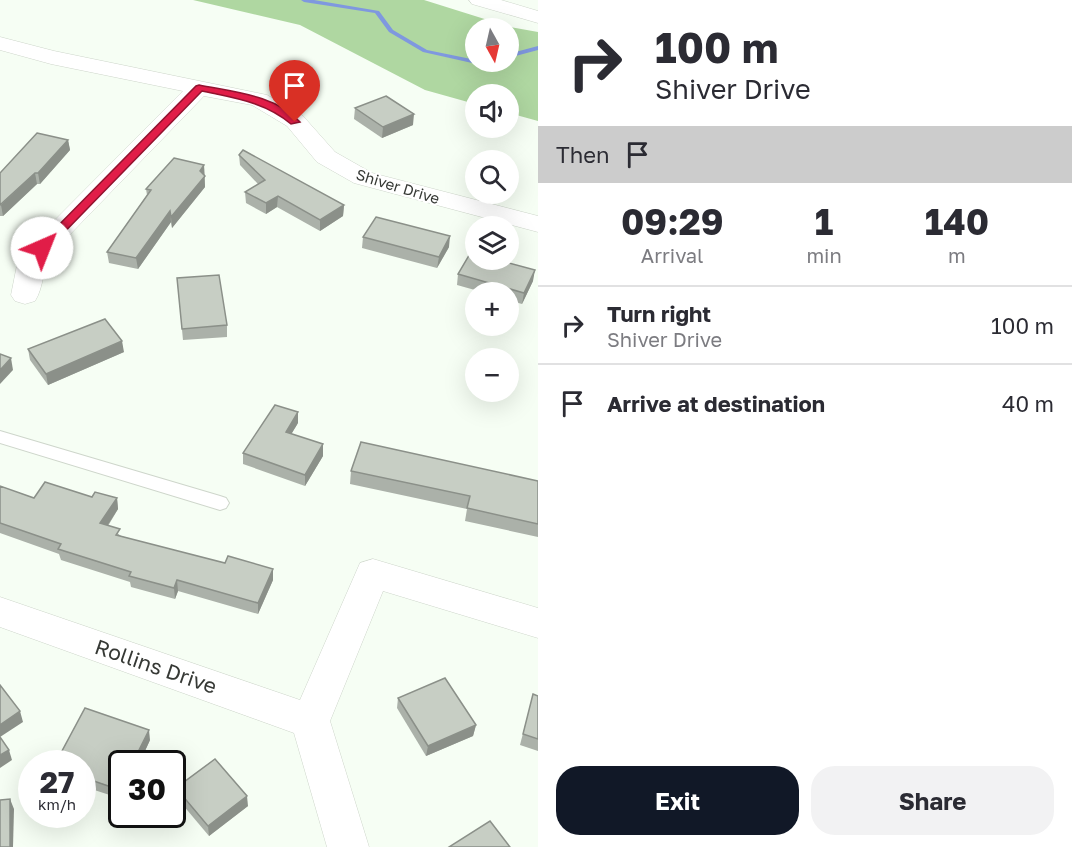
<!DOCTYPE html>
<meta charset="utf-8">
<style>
body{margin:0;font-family:"Golos Text",sans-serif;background:#f2f2f3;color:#2b2b33;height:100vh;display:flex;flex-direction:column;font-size:22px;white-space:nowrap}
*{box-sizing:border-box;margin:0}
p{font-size:20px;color:#7c7c81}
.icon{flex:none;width:33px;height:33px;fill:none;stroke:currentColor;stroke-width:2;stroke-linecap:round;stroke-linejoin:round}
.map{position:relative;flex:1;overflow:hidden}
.side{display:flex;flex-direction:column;background:#fff;width:534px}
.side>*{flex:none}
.top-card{background:#fff;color:#2b2b33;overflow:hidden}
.needle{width:39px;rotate:172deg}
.fabs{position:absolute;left:465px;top:18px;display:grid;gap:12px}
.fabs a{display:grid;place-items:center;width:54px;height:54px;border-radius:50%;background:#fff;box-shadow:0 6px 24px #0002;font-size:30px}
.speed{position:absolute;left:18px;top:750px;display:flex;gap:12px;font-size:30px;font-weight:700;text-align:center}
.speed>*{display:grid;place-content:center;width:78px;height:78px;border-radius:50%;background:#fff;box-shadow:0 6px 24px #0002;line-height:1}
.speed small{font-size:15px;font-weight:400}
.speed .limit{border:3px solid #111;border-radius:9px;background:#fff;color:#111}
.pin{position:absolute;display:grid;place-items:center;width:51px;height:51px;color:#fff;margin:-62px -26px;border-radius:50% 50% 50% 0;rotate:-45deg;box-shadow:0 0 6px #0007}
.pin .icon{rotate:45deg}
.me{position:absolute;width:66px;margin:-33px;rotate:44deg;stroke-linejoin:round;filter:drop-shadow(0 0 4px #0008)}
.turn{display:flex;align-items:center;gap:21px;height:126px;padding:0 18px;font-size:27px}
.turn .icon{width:78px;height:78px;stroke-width:2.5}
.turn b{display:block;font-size:42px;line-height:51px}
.then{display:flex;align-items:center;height:57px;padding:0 18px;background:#0003;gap:12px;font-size:22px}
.eta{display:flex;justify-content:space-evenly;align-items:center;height:102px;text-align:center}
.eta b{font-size:36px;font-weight:700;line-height:42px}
.button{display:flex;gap:12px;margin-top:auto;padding:12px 18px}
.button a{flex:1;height:69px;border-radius:24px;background:#111827;color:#fff;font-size:24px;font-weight:700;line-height:69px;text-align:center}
.button a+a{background:#f2f2f3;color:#2b2b33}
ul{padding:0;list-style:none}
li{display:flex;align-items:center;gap:18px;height:78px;padding:0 18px;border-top:2px solid #e1e1e2}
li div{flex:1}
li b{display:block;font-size:22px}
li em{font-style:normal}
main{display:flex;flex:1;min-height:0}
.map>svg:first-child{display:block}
.green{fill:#afd7a1;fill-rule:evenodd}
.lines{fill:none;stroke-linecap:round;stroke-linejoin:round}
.stream{fill:#7f98df;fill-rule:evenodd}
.service-casing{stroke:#ced6cb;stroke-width:2}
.minor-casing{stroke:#ced6cb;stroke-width:1}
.service{fill:#fff;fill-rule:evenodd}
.minor{fill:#fff;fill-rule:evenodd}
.wall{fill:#abb1a9}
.shaded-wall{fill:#8b9089}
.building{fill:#c7cec4;stroke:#8b9089;stroke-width:1.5}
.route{fill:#e11d48;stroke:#92132f;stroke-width:1.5}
.labels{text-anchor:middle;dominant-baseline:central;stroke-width:4.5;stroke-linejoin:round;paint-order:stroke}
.far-street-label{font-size:15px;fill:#363935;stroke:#fff}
.near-street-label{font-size:21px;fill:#363935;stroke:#fff}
</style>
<main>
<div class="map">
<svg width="538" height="847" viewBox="0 0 538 847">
<rect width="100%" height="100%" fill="#f6fef4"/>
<path class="green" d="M 193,0 L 424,0 L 510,27 L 538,32 L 538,121 L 509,113 L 508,94 L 476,94 L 475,104 L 425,90 L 300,25 ZM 476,28 L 508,28 L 508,62 L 476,62 Z"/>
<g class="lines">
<g class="stream">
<polygon points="301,0 314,0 379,11 393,30 427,50 476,60 476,62 489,62 481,65 423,52 389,32 375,13 304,2"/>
<polygon points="538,46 538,50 508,58 508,54"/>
</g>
<defs>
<polygon id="service" points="0,431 220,496 226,498 229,503 226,508 220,510 0,443"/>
<g id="minor">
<polygon points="469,0 501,0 538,11 538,23 472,4"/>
<path d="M 0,37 L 54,51 L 267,95 L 303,116 L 335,152 L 372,173 L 538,216 L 538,232 L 354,183 L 317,162 L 287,126 L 252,105 L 204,96 L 52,253 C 42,269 44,287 35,301 L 25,304 L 15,301 L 11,295 L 17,265 L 33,242 L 183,91 L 51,64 L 0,50 Z"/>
<polygon points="373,559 538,608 538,638 383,591 330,721 369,847 327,847 294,733 0,627 0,597 300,700 360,563"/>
</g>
</defs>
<use href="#service" class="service-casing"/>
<use href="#minor" class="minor-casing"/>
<use href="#service" class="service"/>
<use href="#minor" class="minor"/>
</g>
<g class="wall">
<polygon points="355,108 413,125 382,138 354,119"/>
<polygon points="68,140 70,150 40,184 37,184 3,216 0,216 0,173"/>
<polygon points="239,155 344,205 343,216 320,231 277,207 266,214 246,203 245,192 258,184 240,165"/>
<polygon points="204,165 205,187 172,228 171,222 138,269 109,263 107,252 147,195 146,189"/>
<polygon points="363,237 449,247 437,268 362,248"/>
<polygon points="458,274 533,281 522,304 508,300 508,292 482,292 457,285"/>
<polygon points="177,278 227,325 227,337 183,340"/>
<polygon points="28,349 124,352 48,385 30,360"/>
<polygon points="298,423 291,434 323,444 323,456 305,486 243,464 243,453"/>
<polygon points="351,471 538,481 538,537 465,521 467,509 350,484"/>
<polygon points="0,486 34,498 92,497 117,498 118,509 108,526 121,536 273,580 258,614 178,591 175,599 131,587 130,582 61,560 59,554 0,533"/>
<polygon points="533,694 538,696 538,751 520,745"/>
<polygon points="398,698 476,725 473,736 426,756 397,708"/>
<polygon points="150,740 139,764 122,764 122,799 82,786 82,764"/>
<polygon points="176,788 248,806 209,836 177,798"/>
</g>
<g class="shaded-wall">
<polygon points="414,114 413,125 382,138 383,127"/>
<polygon points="68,140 70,150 40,184 38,173"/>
<polygon points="204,165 205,187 172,228 171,217"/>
<polygon points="35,173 37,184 3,216 1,205"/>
<polygon points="278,196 277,207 266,214 266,203"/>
<polygon points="344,205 343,216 320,231 320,220"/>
<polygon points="170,211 171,222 138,269 136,258"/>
<polygon points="450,236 449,247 437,268 439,257"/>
<polygon points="535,270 533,281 522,304 524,293"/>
<polygon points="122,341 124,352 48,385 46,374"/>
<polygon points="11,358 13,370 0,384 0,370"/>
<polygon points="298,412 298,423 286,443 286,432"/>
<polygon points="323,444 323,456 305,486 305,475"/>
<polygon points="117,498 118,509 102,534 100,523"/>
<polygon points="273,569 273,580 258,614 258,603"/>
<polygon points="177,580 178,591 175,599 174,588"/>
<polygon points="20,711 23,722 0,737 0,725"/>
<polygon points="476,725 473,736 426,756 428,746"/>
<polygon points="149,730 150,740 139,764 132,764"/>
<polygon points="9,750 12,760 0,768 0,755"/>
<polygon points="247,796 248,806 209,836 208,826"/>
<polygon points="10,799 14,809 13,847 10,847"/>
</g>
<g class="building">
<polygon points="386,96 414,114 383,127 355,108"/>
<polygon points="37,133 68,140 38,173 35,173 0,205 0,173"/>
<polygon points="243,150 344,205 320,220 278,196 266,203 245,192 265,180 239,155"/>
<polygon points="174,158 204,165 200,171 205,176 171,217 170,211 136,258 107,252 151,190 146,189"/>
<polygon points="376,217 450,236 439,257 363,237"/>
<polygon points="471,252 476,253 476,260 498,260 535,270 524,293 458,274"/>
<polygon points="219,275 227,325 182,329 177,278"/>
<polygon points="105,319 122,341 46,374 28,349"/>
<polygon points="0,354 11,358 0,370"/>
<polygon points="275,405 298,412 286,432 323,444 305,475 243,453"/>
<polygon points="361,442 538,481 538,524 467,508 470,496 351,471"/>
<polygon points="45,482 92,497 95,492 117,498 100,523 120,529 116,535 225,563 228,556 273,569 258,603 177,580 174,588 129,576 131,572 58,549 61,544 0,523 0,486 34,498"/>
<polygon points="445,678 476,725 428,746 398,698"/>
<polygon points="0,685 20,711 0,725"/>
<polygon points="533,694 538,696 538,739 523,734"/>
<polygon points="85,708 149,730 132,764 122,764 122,786 120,790 82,777 82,764 55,764"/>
<polygon points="0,737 9,750 0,755"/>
<polygon points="215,759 247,796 208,826 176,788"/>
<polygon points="10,799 10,847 0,847 0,800"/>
<polygon points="490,821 510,847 449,847"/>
</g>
<path class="route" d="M 199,85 C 233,92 276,95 300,122 L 291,124 C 265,102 234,98 202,91 L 46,251 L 38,251 L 38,246 L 196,86 Z"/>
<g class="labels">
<g class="far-street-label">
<text transform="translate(398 186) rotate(17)">Shiver Drive</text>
</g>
<g class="near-street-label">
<text transform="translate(156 666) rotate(19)">Rollins Drive</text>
</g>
</g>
</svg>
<div class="fabs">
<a><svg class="needle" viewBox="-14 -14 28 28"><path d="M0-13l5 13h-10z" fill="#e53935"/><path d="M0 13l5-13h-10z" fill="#7c7c81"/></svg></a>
<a><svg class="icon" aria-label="sound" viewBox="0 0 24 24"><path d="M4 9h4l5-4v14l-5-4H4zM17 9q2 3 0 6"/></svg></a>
<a><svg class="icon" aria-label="search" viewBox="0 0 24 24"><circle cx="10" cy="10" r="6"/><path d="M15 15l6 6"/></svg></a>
<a><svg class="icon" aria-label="layers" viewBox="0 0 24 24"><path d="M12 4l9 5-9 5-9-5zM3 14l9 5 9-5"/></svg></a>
<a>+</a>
<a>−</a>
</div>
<div class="speed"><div>27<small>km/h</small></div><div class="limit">30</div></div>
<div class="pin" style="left:295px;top:122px;background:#d93025"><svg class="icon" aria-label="arrive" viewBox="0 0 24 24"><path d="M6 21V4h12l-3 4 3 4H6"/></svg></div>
<svg class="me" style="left:42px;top:248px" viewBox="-20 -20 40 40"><circle r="19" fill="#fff"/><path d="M0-13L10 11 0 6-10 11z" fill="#e11d48"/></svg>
</div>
<section class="side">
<div class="top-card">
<div class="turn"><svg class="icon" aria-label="right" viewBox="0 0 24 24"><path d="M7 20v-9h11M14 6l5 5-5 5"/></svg><div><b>100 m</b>Shiver Drive</div></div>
<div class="then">Then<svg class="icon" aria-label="arrive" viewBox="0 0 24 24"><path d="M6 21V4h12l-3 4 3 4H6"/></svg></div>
</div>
<div class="eta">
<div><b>09:29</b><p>Arrival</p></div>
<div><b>1</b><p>min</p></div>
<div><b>140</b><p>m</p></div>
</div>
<ul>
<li><svg class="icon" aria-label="right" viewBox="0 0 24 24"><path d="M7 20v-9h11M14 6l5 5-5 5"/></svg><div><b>Turn right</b><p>Shiver Drive</p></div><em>100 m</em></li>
<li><svg class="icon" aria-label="arrive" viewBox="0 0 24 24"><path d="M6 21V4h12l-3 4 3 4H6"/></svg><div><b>Arrive at destination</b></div><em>40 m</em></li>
</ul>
<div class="button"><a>Exit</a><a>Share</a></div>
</section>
</main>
